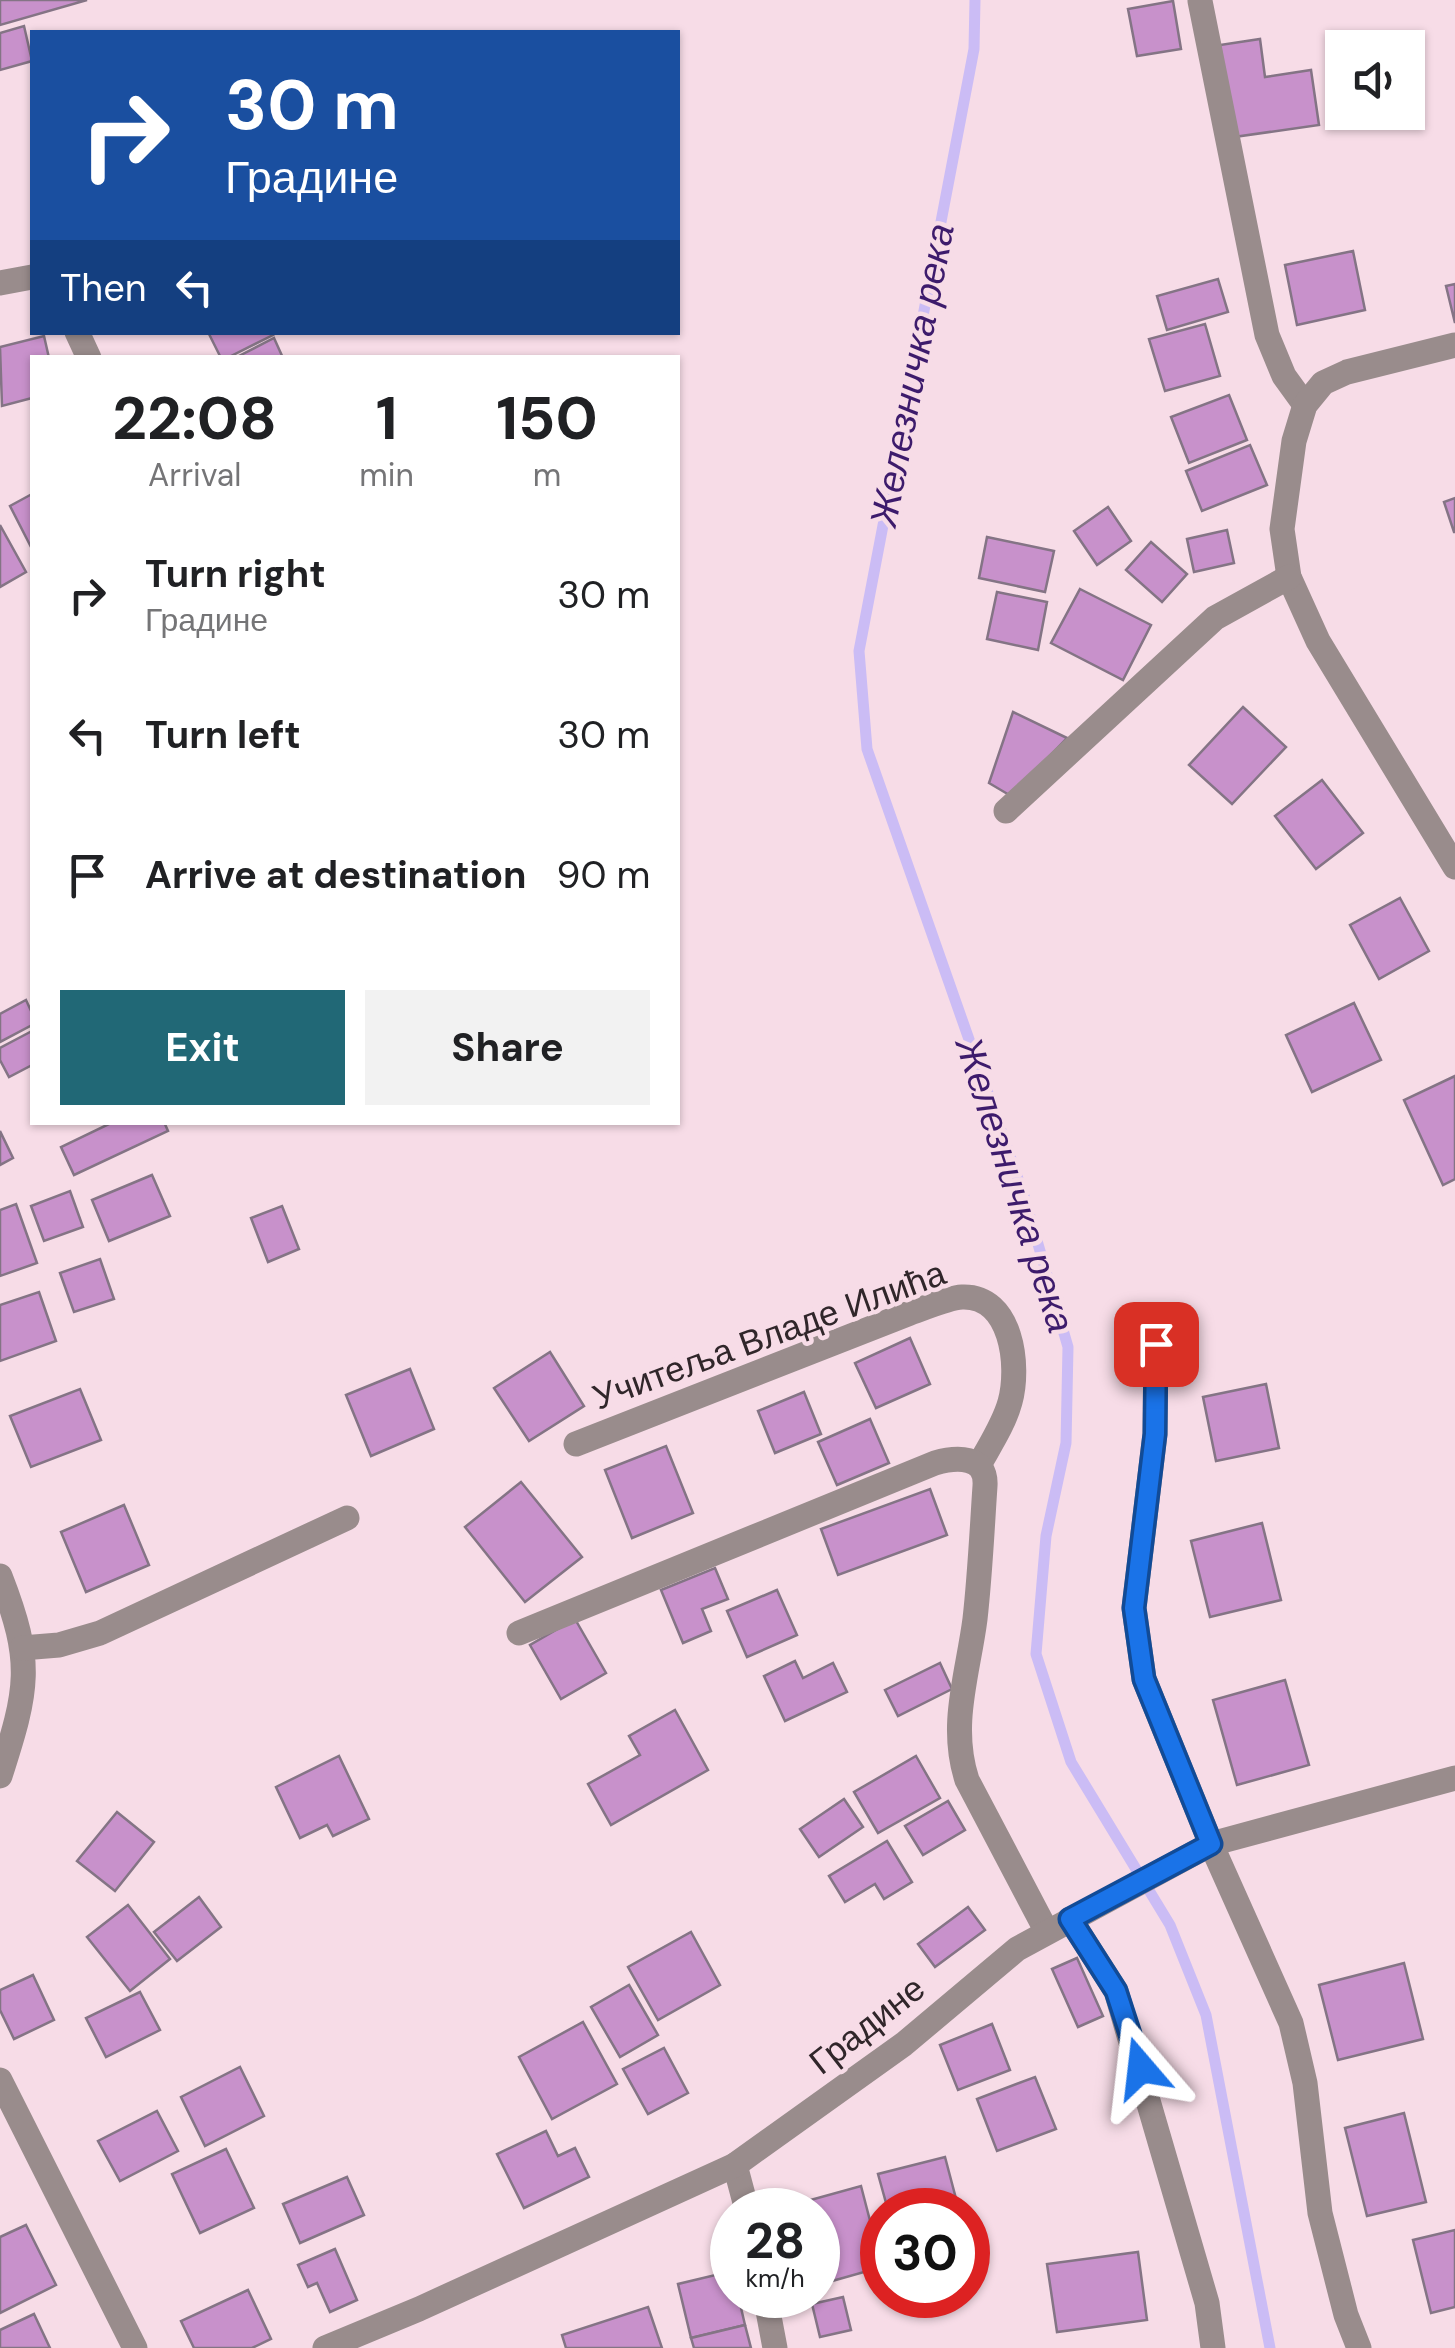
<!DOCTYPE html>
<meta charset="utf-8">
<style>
body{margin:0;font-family:"DM Sans",sans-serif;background:#f2f2f2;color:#202124;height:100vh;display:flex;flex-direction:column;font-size:38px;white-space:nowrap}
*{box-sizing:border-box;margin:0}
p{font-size:32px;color:#757577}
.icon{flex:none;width:55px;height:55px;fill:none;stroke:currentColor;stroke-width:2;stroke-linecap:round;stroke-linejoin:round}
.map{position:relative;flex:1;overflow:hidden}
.drawer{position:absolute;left:30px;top:355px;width:650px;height:770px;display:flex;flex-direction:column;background:#fff;border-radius:0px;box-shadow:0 2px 8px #0004}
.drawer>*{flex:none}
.hud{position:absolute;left:30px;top:30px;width:650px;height:305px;border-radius:0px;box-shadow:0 2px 8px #0004;background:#1a4fa0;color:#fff;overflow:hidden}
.controls{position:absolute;left:1325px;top:30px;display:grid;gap:20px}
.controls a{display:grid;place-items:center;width:100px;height:100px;border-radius:0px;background:#fff;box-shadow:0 2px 8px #0004;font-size:50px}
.speed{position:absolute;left:710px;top:2188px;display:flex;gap:20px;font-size:50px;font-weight:700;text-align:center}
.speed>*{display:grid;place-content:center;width:130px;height:130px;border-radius:50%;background:#fff;box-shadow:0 2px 8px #0004;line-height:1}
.speed small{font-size:25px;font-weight:400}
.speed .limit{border:15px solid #d22;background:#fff;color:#111}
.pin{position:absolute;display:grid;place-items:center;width:85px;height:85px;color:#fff;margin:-42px;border-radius:20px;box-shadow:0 5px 15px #0006}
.me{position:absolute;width:110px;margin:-55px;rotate:343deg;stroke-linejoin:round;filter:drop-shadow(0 0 8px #0008)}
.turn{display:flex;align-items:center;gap:35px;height:210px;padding:0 30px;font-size:45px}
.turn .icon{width:130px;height:130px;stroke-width:2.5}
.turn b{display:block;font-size:70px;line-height:85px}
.then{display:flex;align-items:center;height:95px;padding:0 30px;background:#0003;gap:20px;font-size:38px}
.eta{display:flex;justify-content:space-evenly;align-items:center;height:170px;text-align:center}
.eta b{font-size:60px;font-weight:700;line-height:70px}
.button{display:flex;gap:20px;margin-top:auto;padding:20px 30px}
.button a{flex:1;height:115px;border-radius:0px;background:#216876;color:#fff;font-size:40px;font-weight:700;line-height:115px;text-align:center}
.button a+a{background:#f2f2f2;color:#202124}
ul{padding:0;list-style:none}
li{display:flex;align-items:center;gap:30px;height:140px;padding:0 30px}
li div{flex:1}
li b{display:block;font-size:38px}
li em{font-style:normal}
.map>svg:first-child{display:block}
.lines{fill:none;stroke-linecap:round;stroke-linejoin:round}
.stream{stroke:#cbbcf5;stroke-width:11}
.building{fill:#c891cb;stroke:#847485;stroke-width:2.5}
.minor{stroke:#998c8c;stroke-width:25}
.route-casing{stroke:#114b97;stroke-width:25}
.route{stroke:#1a73e8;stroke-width:18}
.labels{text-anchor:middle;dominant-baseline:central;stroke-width:9;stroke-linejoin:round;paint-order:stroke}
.street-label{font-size:35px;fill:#30262a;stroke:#f7dce7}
.water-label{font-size:38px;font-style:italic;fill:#3d1b6c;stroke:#f7dce7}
</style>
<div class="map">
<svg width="1455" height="2348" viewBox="0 0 1455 2348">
<rect width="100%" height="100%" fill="#f7dce7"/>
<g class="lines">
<polyline class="stream" points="975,0 974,49 859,651 867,749 1024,1196 1068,1347 1066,1443 1046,1536 1036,1654 1071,1762 1170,1925 1206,2015 1270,2348"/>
</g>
<g class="building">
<polygon points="0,0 87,0 0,25"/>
<polygon points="1173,1 1181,49 1137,56 1128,9"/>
<polygon points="24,26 32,61 0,70 0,33"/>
<polygon points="1260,39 1265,77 1311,70 1319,125 1234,137 1220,45"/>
<polygon points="1353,251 1365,310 1297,325 1285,265"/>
<polygon points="1218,279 1228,312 1167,330 1157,296"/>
<polygon points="1455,284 1455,323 1446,286"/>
<polygon points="1205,324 1220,376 1165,391 1149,339"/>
<polygon points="208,332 271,332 273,335 227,358 221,358"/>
<polygon points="44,336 49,358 32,358 32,398 2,406 0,347"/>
<polygon points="274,338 283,358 235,358"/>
<polygon points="1229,395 1247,440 1189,463 1171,417"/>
<polygon points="1250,445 1267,485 1202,511 1186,471"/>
<polygon points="32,494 32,549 10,506"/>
<polygon points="1455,498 1455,532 1454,532 1444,502"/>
<polygon points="1108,507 1131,541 1097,565 1074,531"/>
<polygon points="0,525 26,572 0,587"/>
<polygon points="1227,530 1234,563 1194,572 1187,539"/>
<polygon points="987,537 1054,551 1045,592 979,578"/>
<polygon points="1151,542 1187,574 1162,602 1126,570"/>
<polygon points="1080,589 1151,625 1123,680 1051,643"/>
<polygon points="997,592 1047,602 1038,650 987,639"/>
<polygon points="1243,707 1286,747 1232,804 1189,765"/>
<polygon points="1013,712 1067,738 1011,796 989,783"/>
<polygon points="1322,780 1363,833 1316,869 1275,816"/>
<polygon points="1400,898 1429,951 1379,979 1350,925"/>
<polygon points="26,1000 32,1013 32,1025 0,1042 0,1014"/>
<polygon points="1354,1003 1381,1060 1312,1092 1286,1035"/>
<polygon points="32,1031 32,1065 9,1077 0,1060 0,1048"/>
<polygon points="1455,1076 1455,1179 1443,1185 1404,1100"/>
<polygon points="113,1122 164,1122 168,1131 74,1175 61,1147"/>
<polygon points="0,1131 13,1158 0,1165"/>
<polygon points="152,1175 170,1216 109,1241 92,1200"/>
<polygon points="70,1191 83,1227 44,1241 31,1206"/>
<polygon points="16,1204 37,1263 0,1276 0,1210"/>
<polygon points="282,1206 299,1249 268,1262 251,1218"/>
<polygon points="100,1259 114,1299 74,1312 60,1273"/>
<polygon points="39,1292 56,1341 0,1361 0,1305"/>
<polygon points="910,1338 930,1384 876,1408 855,1363"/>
<polygon points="550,1352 584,1406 529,1441 494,1388"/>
<polygon points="410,1369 434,1429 371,1456 346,1395"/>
<polygon points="1266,1384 1279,1448 1216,1461 1203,1397"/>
<polygon points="80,1389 101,1440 31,1467 10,1416"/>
<polygon points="804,1392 821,1434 775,1453 758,1411"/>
<polygon points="870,1419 889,1463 837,1485 818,1442"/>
<polygon points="666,1446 693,1513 632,1538 605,1470"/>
<polygon points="521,1482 582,1557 525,1602 465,1527"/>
<polygon points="930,1489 947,1535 838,1575 821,1529"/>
<polygon points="124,1505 149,1565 86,1592 61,1532"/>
<polygon points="1262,1523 1281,1600 1210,1617 1191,1541"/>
<polygon points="715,1568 728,1599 702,1609 711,1631 683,1643 661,1590"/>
<polygon points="777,1590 797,1635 747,1657 727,1611"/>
<polygon points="575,1619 606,1673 561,1699 530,1645"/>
<polygon points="795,1661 803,1678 833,1663 847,1692 785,1721 764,1676"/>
<polygon points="940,1663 952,1689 898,1716 885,1690"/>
<polygon points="1285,1680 1309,1765 1237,1785 1213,1700"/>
<polygon points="675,1710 708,1770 611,1825 588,1784 640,1755 629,1736"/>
<polygon points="339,1756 369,1819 333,1836 327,1825 300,1838 276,1787"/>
<polygon points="916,1756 940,1798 878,1833 854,1792"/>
<polygon points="844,1799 863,1827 819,1857 800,1829"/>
<polygon points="948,1801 965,1830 923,1855 905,1826"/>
<polygon points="117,1812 154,1842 115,1891 77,1861"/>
<polygon points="887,1841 912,1882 884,1899 875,1884 845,1902 829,1876"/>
<polygon points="199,1897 221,1927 177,1961 154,1932"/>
<polygon points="128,1905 170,1959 130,1991 87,1937"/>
<polygon points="968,1907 985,1930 935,1967 918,1944"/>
<polygon points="691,1932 720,1985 658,2020 628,1967"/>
<polygon points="1077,1958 1103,2016 1078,2027 1052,1969"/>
<polygon points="1404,1963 1423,2039 1338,2060 1319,1985"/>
<polygon points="33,1975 54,2020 14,2039 0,2010 0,1990"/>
<polygon points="629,1985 658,2035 620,2057 591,2007"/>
<polygon points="140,1992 160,2030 106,2057 86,2018"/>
<polygon points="583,2022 617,2084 552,2119 519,2057"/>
<polygon points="992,2024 1010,2070 958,2090 940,2045"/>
<polygon points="664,2048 688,2093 648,2114 623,2069"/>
<polygon points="240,2067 264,2116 205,2146 181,2097"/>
<polygon points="1035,2077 1056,2129 997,2151 977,2099"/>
<polygon points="157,2111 178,2151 120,2181 98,2141"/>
<polygon points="1404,2113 1426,2202 1367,2216 1345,2128"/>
<polygon points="546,2131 558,2156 575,2148 589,2177 524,2208 497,2154"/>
<polygon points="226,2149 254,2208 200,2233 172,2174"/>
<polygon points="945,2157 959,2210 888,2210 878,2174"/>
<polygon points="347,2177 364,2215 300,2243 283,2204"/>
<polygon points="861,2186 882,2267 818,2285 818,2210 778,2209"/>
<polygon points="26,2225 56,2285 0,2313 0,2237"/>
<polygon points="1455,2230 1455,2307 1431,2313 1413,2240"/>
<polygon points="335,2249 357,2300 330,2312 317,2283 308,2287 298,2265"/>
<polygon points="1138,2252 1147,2320 1057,2332 1047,2264"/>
<polygon points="732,2271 732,2295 738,2295 745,2325 691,2338 678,2284"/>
<polygon points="248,2290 271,2339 252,2348 194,2348 181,2321"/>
<polygon points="843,2297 851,2330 820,2337 812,2304"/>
<polygon points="648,2307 662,2348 566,2348 562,2335"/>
<polygon points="34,2314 50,2348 0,2348 0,2330"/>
<polygon points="745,2325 751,2348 694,2348 691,2338"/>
</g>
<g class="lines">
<g class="minor">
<polyline points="1200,1 1267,335 1284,376 1305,405"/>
<polyline points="0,283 32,277"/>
<polyline points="77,332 89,358"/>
<polyline points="1455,345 1347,372 1323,383 1305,405 1294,441 1282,529 1289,577 1318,641 1455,867"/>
<polyline points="1006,811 1215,618 1289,577"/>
<polyline points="1156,1345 1155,1434 1134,1608 1144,1679 1211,1844 1291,2023 1305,2083 1320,2213 1346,2315 1359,2348"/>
<path d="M 576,1444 L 910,1313 C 926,1308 946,1298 962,1297 C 1012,1295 1020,1366 1010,1402 C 1004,1424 990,1445 979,1465"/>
<path d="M 0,1576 C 34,1663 28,1689 0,1776"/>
<path d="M 519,1633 L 935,1463 C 956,1457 987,1455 985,1486 C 982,1530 980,1575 975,1619 C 968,1674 949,1725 967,1780 L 1047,1932"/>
<polyline points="22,1648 59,1645 100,1633 347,1518"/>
<polyline points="1070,1919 1116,1991 1207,2303 1213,2348"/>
<polyline points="0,2080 135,2348"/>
<polyline points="735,2165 747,2210"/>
<polyline points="765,2295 775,2348"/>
<polyline points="325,2348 419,2309 735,2165 904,2044 1017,1949 1211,1844 1455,1778"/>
</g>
</g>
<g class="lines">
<defs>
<polyline id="route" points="1141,2068 1116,1991 1070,1919 1211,1844 1144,1679 1134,1608 1155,1434 1156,1344"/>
</defs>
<use href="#route" class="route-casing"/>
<use href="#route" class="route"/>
</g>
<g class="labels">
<g class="street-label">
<text transform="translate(769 1335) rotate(-20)">Учитеља Владе Илића</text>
<text transform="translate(867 2025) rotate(-38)">Градине</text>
</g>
<g class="water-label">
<text transform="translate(912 375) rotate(-79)">Железничка река</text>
<text transform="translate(1015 1185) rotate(72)">Железничка река</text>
</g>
</g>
</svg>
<div class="controls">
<a><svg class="icon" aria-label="sound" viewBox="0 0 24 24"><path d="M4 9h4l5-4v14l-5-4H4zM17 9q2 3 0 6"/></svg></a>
</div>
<div class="speed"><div>28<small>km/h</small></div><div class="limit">30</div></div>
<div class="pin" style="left:1156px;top:1344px;background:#d93025"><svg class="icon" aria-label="arrive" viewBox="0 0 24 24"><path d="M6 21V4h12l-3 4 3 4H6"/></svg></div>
<svg class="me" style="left:1141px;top:2068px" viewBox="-20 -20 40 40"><path d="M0-17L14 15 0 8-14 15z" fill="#1a73e8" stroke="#fff" stroke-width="4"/></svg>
<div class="hud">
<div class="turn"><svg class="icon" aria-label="right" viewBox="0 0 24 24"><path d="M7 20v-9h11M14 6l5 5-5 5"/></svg><div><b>30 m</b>Градине</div></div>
<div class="then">Then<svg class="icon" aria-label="left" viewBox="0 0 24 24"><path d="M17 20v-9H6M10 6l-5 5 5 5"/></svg></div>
</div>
<section class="drawer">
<div class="eta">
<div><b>22:08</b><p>Arrival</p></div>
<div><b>1</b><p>min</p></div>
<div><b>150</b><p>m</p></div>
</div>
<ul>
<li><svg class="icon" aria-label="right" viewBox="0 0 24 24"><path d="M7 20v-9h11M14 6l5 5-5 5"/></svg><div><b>Turn right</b><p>Градине</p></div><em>30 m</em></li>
<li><svg class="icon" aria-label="left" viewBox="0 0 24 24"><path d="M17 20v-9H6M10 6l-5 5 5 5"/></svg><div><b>Turn left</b></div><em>30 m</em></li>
<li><svg class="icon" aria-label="arrive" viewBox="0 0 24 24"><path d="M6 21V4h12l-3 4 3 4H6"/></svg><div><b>Arrive at destination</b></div><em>90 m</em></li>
</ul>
<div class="button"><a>Exit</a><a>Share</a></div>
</section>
</div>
